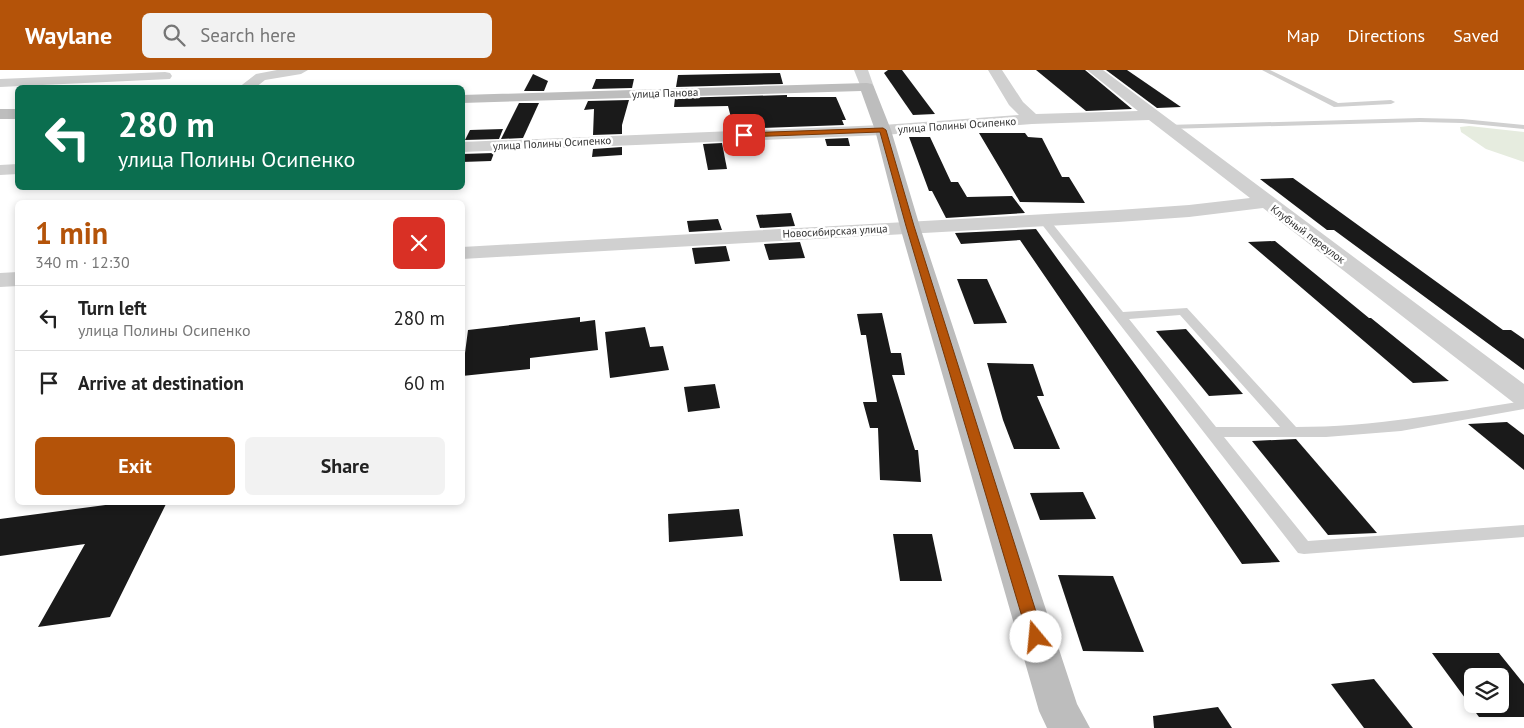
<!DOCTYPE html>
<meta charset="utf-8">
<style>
body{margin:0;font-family:"PT Sans",sans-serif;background:#f2f2f2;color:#222;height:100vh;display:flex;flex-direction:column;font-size:19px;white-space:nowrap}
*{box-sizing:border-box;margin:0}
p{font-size:16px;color:#767676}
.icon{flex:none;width:28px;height:28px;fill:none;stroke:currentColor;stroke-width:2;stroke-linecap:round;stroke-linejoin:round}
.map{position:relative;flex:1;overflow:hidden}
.panel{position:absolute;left:15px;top:130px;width:450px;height:305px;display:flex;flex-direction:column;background:#fff;border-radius:8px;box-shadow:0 2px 8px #0003}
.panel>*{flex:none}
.top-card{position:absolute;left:15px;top:15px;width:450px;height:105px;border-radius:8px;box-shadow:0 2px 8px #0003;background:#0b6e4f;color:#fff;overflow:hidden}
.fabs{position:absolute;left:1464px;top:598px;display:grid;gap:10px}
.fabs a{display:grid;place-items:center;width:45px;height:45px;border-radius:8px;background:#fff;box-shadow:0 2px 8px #0003;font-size:25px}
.pin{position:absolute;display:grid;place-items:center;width:42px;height:42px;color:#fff;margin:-21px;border-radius:10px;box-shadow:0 2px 8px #0006}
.me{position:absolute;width:55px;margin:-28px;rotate:343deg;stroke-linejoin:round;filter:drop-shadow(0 0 4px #0008)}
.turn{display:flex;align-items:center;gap:18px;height:105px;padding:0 20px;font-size:22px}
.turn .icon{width:65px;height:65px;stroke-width:2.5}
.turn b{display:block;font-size:35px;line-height:42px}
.round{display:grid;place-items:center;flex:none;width:52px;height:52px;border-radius:8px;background:#f2f2f2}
.summary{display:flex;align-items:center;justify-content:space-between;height:85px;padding:0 20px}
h1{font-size:30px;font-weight:600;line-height:38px;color:#b45309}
.button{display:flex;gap:10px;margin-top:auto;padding:10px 20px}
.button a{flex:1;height:58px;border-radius:8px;background:#b45309;color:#fff;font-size:20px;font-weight:600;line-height:58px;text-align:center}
.button a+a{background:#f2f2f2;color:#222}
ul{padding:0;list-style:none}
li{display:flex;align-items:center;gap:15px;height:65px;padding:0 20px;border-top:1px solid #e0e0e0}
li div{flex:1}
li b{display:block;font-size:19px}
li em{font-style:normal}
header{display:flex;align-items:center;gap:30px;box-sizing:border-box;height:70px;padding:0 25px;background:#b45309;color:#fff}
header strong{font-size:24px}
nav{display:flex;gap:28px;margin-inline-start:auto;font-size:18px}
.search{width:350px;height:45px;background:#f2f2f2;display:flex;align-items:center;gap:12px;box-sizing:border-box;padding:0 18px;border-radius:8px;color:#767676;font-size:19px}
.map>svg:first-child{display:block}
.green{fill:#e6ecdf}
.building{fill:#1a1a1a;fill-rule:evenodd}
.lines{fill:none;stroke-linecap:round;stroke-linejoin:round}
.service{fill:#d0d0d0;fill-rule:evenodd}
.minor{fill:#d0d0d0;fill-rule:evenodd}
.tertiary{fill:#d0d0d0;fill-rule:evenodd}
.secondary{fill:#bdbdbd;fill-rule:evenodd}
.route{fill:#b45309;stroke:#753606}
.labels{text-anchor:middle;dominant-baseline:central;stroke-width:5;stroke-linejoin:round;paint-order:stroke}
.far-street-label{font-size:11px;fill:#333;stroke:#fff}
</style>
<header>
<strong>Waylane</strong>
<div class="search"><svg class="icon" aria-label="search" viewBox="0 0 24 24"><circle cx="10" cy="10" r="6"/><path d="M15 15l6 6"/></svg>Search here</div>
<nav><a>Map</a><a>Directions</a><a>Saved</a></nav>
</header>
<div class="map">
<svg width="1524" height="658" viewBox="0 0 1524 658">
<rect width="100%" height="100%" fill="#fff"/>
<polygon class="green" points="1469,56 1524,62 1524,92 1486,79 1461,62 1460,57"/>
<g class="building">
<polygon points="888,0 902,0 935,44 913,45 884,3"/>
<polygon points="1036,0 1085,0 1132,39 1086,41"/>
<polygon points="1106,0 1127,0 1181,37 1157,38"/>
<polygon points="780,3 783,14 676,17 678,5"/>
<polygon points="533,4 548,11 544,21 524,21"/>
<polygon points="596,9 634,9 632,18 592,19"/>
<polygon points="787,25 787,27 836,27 846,50 842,50 844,55 734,59 728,36 674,37 675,28"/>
<polygon points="629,30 622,55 622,64 593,65 594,39 584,40 588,31"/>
<polygon points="519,33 539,33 523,68 501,69"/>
<polygon points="503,59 499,69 465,70 470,60"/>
<polygon points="979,63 1025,63 1028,67 1042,68 1062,107 1069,107 1085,133 1020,132"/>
<polygon points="909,67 930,67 951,112 958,112 967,127 1012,126 1025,143 946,148 932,121 929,121"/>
<polygon points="848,68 850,76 827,76 825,69"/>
<polygon points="760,72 763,78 738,80 736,73"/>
<polygon points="722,73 727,99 708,100 703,74"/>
<polygon points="622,77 622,85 592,87 593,79"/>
<polygon points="494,83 491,91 462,92 462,84"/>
<polygon points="1293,108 1503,260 1511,260 1524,269 1524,300 1334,160 1327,160 1260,109"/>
<polygon points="791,143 795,156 760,158 756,145"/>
<polygon points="718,149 722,160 689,162 687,151"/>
<polygon points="1036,159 1059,191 1280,492 1242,494 1020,170 961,174 955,163"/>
<polygon points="1275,171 1369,248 1371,248 1449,311 1413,313 1248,172"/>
<polygon points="800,172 805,188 769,190 764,174"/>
<polygon points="726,176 730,191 695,194 692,178"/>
<polygon points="957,209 987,209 1007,253 974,254"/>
<polygon points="882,243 891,283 901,283 905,305 892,305 915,380 918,380 921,412 880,410 878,358 870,358 863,332 877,332 866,265 861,265 857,244"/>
<polygon points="580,247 580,252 595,250 598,280 530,288 530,299 462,306 468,260"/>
<polygon points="645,257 650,277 663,276 669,300 610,308 605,262"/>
<polygon points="1186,259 1243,324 1209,326 1156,261"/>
<polygon points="987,293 1033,294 1044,326 1037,326 1060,379 1014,379 1003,350"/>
<polygon points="715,314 720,338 688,342 684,317"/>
<polygon points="1507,352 1524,365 1524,400 1468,354"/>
<polygon points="1296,369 1377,463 1328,465 1252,371"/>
<polygon points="1083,422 1096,449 1040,450 1030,423"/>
<polygon points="128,432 167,432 110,547 38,557 85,474 0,486 0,449"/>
<polygon points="739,439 743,466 669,472 668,444"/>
<polygon points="893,464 932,464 942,511 900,511"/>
<polygon points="1058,505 1113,506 1144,582 1083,581"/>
<path d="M 1432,583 L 1499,583 L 1524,614 L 1524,647 L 1479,647 ZM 1472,606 L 1500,606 L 1500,634 L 1472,634 Z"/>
<polygon points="1374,609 1413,658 1364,658 1331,614"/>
<polygon points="1218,637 1232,658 1154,658 1153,646"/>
</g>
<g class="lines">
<g class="service">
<polygon points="1262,0 1270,0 1338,33 1391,30 1395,32 1391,34 1334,37"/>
<polygon points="1420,48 1462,49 1524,55 1524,59 1462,53 1420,52 1167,59 1163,57 1167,55"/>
<path d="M 1044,147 L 1048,148 L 1123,242 L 1187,238 L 1296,357 C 1373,357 1448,343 1524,331 L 1524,339 L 1401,361 L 1326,367 L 1224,367 L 1308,471 L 1524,455 L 1524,467 L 1304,484 L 1298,483 L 1040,152 L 1039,150 ZM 1180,245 L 1280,357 L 1216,357 L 1129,249 Z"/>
</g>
<g class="minor">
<polygon points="277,0 308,0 301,4 265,10 255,18 238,18 256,4"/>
<polygon points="988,0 1002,0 1023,32 1036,44 1138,41 1087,0 1103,0 1524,314 1524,335 1514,333 1263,138 1189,147 1118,152 462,189 462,177 1118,140 1189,135 1250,128 1149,50 1032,54 883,65 462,82 462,72 883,55 1019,45 1009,35"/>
<polygon points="165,2 170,3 172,6 170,9 0,17 0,9"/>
<polygon points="18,94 18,104 0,105 0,95"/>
<polygon points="18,202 18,216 0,217 0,203"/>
</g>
<polygon class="tertiary" points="854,0 868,0 874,17 872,20 862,20"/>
<g class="secondary">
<polygon points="867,13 872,14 874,17 891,60 920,157 1077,634 1090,658 1047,658 1039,641 900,157 875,60 861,21 462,33 462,25"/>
<rect x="0" y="39" width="18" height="10"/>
</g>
</g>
<polygon class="route" points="883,58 886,60 914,156 1044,567 1041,571 1036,573 1030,571 1028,567 906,156 880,62 744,67 741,65 744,63"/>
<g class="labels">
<g class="far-street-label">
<text transform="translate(665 23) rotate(-2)">улица Панова</text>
<text transform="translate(957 55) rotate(-4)">улица Полины Осипенко</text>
<text transform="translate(552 73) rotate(-3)">улица Полины Осипенко</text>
<text transform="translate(835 161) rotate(-3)">Новосибирская улица</text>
<text transform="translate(1308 164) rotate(37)">Клубный переулок</text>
</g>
</g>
</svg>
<div class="fabs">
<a><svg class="icon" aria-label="layers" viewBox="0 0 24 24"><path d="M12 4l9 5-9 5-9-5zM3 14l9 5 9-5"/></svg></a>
</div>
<div class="pin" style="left:744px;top:65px;background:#d93025"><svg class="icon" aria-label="arrive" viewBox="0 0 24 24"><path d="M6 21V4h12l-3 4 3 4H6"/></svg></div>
<svg class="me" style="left:1036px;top:567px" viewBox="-20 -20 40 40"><circle r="19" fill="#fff"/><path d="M0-13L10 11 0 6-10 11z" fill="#b45309"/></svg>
<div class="top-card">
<div class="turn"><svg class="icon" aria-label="left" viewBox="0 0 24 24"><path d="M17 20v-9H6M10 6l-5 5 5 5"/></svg><div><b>280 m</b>улица Полины Осипенко</div></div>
</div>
<section class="panel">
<div class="summary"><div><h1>1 min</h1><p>340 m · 12:30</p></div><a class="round" style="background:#d93025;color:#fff"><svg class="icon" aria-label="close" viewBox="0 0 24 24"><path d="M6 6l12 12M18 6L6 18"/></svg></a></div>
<ul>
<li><svg class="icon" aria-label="left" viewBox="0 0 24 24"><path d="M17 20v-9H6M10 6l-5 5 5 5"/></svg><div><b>Turn left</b><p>улица Полины Осипенко</p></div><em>280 m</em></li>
<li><svg class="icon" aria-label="arrive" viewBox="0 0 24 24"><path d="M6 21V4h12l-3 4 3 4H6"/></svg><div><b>Arrive at destination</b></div><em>60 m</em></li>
</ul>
<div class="button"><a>Exit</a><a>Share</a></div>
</section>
</div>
